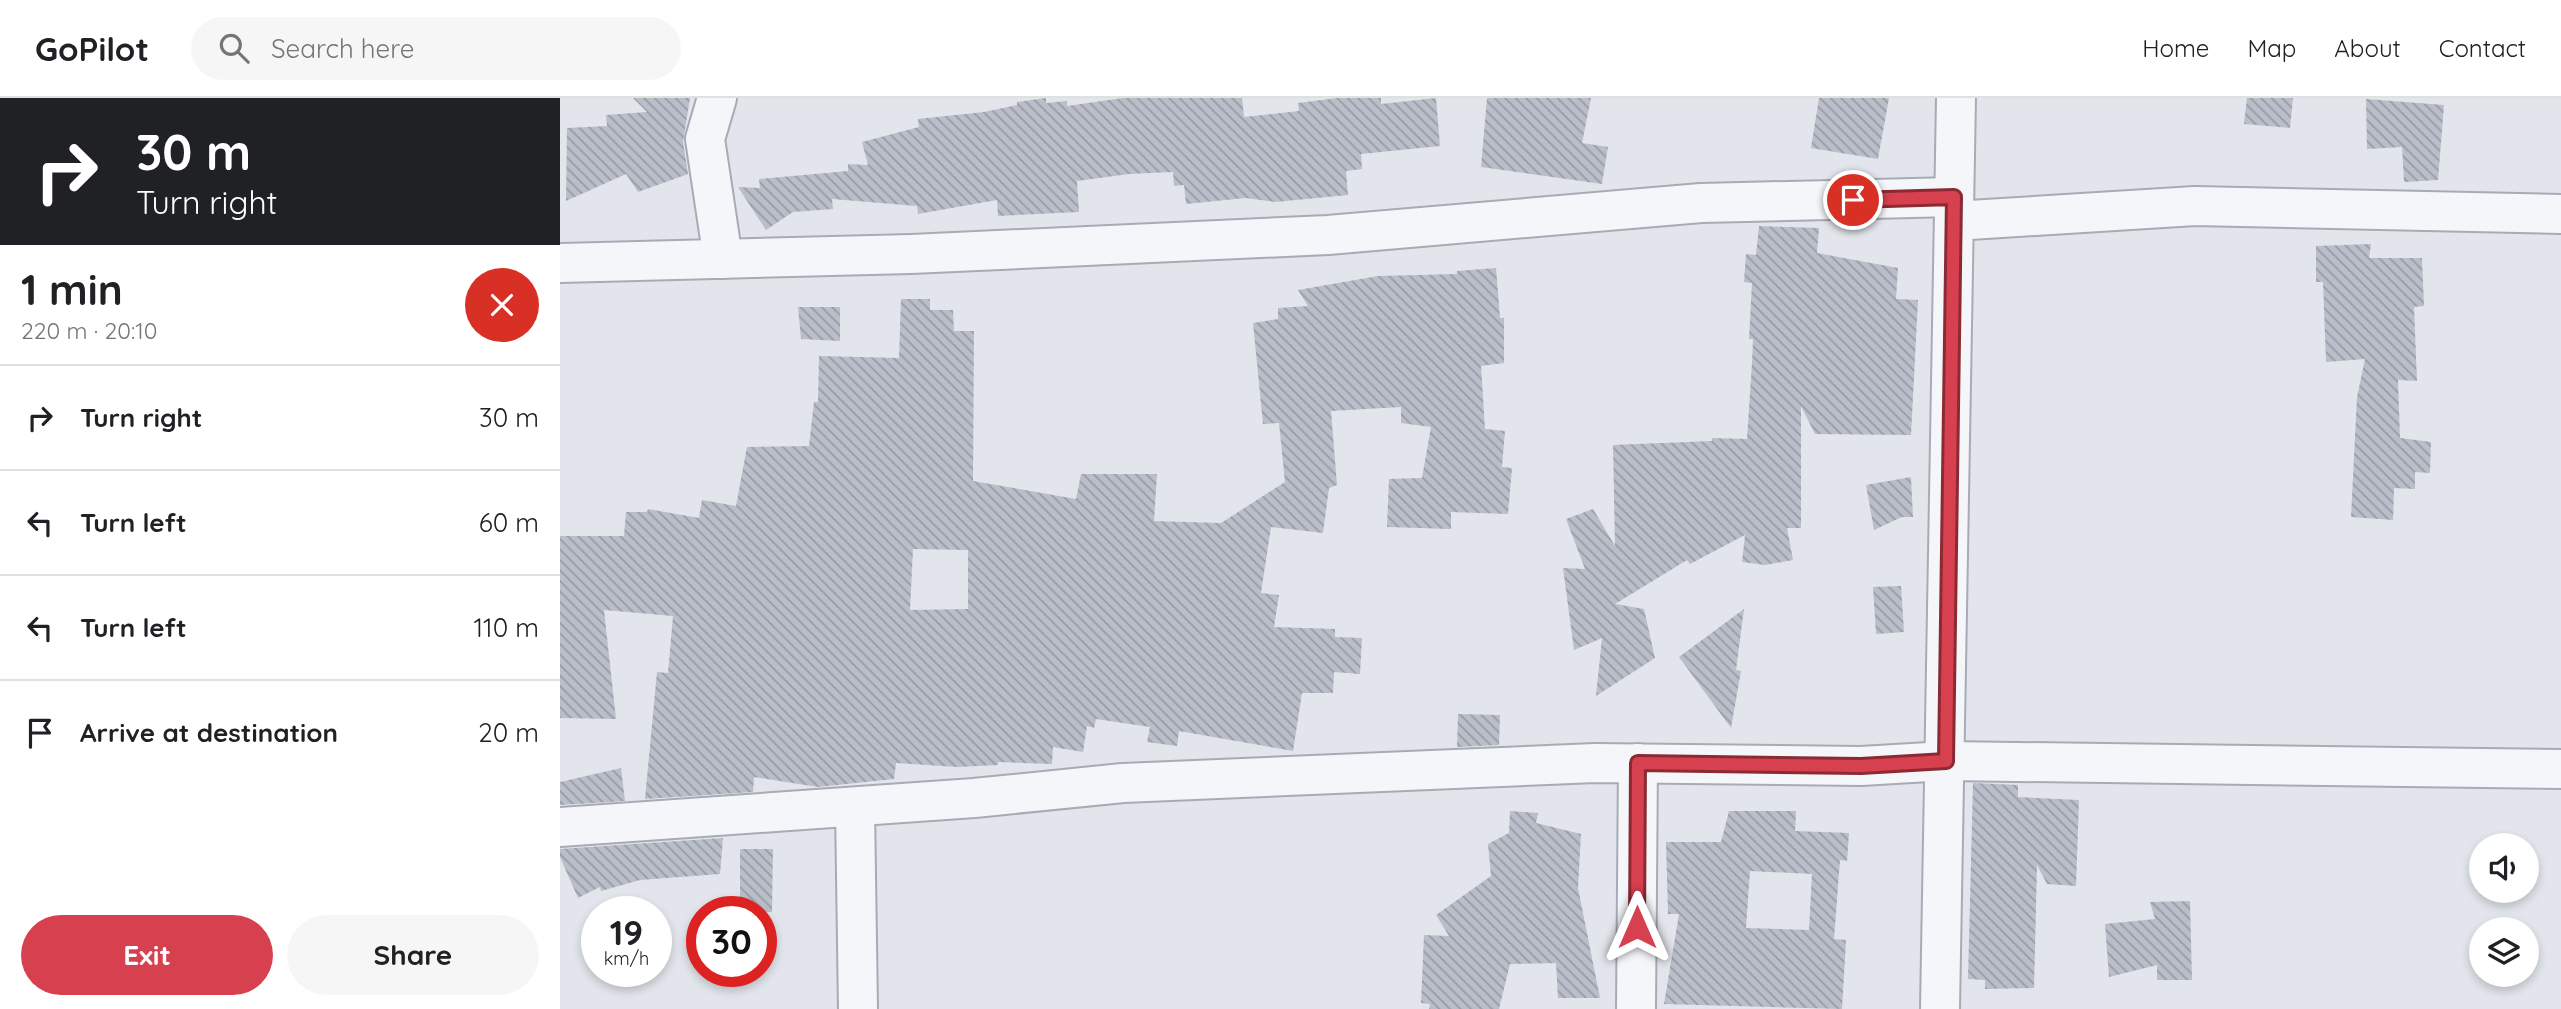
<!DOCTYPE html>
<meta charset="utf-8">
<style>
body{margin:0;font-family:Quicksand,sans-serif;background:#f6f6f6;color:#202124;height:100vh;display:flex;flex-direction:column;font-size:26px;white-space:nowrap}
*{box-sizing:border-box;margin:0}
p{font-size:23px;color:#757577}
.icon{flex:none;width:38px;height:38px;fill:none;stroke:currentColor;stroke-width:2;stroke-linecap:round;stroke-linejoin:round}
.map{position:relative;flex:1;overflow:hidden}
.details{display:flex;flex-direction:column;background:#fff;width:560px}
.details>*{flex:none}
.top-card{background:#202124;color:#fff;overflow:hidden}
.controls{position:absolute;left:1909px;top:735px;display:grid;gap:14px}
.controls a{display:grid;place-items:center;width:70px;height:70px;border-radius:50%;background:#fff;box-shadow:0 4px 10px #0003;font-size:35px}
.speed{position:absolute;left:21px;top:798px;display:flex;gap:14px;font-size:35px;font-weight:700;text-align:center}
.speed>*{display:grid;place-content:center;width:91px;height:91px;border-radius:50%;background:#fff;box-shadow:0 4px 10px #0003;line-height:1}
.speed small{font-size:18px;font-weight:400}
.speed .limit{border:10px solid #d22;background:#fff;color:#111}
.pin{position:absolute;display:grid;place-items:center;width:60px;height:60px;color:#fff;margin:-30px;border:4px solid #fff;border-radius:50%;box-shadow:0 2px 7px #0007}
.me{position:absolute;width:77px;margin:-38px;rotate:0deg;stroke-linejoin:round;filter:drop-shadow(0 0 5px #0008)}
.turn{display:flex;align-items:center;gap:24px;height:147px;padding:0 21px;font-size:32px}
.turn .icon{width:91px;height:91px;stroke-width:2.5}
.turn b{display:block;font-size:49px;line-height:60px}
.round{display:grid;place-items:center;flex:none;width:74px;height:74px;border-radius:37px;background:#f6f6f6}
.headline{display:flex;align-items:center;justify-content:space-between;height:119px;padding:0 21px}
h1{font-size:42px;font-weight:800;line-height:52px}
.action{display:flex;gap:14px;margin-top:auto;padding:14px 21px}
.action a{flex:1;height:80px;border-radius:42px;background:#d7404f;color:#fff;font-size:28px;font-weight:800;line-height:80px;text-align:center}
.action a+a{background:#f6f6f6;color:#202124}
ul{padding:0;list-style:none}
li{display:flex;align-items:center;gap:21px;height:105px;padding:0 21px;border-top:2px solid #e0e0e0}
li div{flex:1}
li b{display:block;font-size:26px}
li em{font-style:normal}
header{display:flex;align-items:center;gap:42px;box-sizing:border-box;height:98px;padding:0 35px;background:#fff;border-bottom:2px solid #e0e0e0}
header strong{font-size:33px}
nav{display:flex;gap:38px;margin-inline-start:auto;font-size:24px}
.search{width:490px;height:63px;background:#f6f6f6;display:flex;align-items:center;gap:18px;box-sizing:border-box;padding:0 24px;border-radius:38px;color:#757577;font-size:26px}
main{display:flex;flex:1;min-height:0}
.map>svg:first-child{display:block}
.building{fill:url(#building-back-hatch);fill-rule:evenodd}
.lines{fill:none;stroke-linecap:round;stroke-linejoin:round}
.minor-casing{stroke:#a7abb6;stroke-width:42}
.minor{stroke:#f5f6f9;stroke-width:38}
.route-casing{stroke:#8c2a33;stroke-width:18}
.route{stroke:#d7404f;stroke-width:12}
</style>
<header>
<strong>GoPilot</strong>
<div class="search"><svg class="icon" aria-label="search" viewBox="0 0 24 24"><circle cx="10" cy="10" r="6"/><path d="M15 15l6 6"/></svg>Search here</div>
<nav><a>Home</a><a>Map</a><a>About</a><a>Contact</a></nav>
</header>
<main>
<section class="details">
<div class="top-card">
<div class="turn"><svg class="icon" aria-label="right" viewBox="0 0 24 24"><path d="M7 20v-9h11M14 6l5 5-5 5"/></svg><div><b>30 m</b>Turn right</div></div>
</div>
<div class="headline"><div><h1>1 min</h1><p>220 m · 20:10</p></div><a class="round" style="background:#d93025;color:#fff"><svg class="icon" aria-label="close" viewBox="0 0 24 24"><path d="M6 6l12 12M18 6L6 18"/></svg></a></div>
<ul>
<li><svg class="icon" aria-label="right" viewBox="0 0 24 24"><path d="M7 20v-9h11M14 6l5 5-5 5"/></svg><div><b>Turn right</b></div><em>30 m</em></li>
<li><svg class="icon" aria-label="left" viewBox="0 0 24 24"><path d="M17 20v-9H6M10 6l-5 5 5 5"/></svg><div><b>Turn left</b></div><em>60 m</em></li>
<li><svg class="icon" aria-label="left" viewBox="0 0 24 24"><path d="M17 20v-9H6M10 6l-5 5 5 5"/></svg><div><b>Turn left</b></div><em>110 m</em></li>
<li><svg class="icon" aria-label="arrive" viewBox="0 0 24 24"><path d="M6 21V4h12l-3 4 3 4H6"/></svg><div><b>Arrive at destination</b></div><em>20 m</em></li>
</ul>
<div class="action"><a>Exit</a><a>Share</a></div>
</section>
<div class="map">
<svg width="2001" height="911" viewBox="0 0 2001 911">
<defs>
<pattern id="building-back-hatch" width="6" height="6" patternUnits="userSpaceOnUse" patternTransform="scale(1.75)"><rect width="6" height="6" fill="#b9bec9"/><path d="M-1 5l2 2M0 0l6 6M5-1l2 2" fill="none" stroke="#969ba5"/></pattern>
</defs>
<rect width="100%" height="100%" fill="#e2e5eb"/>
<g class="building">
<polygon points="73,0 130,0 123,44 128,76 78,94 66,76 6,103 7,30 47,28 46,17 87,14"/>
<polygon points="486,0 486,5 507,3 507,8 563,0 682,0 684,19 739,13 738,5 777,0 821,0 821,6 876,0 880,48 801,56 802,71 786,73 788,97 715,104 686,100 626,106 624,87 614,88 613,74 569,76 517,83 519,114 438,118 437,102 358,116 357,108 272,101 273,111 233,114 206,132 178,89 200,90 199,81 288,73 288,66 308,67 302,44 359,29 358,21 424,14 457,7 457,4"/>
<polygon points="927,0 1031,0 1022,45 1048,49 1042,86 921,69"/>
<polygon points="1259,0 1329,0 1318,61 1251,50"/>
<polygon points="1687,0 1733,0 1730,30 1684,26"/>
<polygon points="1806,1 1884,7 1878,82 1844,84 1842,49 1807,51"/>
<polygon points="1199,128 1259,130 1257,155 1338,170 1336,201 1358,202 1351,337 1255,336 1241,308 1241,430 1227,430 1233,462 1205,467 1182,464 1185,437 1130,466 1127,462 1055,506 1084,511 1095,560 1036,598 1042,540 1014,552 1003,470 1025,471 1006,421 1033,411 1055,448 1053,347 1152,343 1152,340 1187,341 1192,265 1193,241 1189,241 1192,185 1184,184 1186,156 1196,157"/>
<polygon points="1811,146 1809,160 1862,160 1864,208 1854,209 1857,283 1838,282 1840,340 1871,344 1870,375 1855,374 1855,391 1834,390 1833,422 1791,419 1797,299 1805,261 1766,264 1763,184 1756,184 1756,148"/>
<path d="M 936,170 L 940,220 L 944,220 L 944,265 L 921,268 L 925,331 L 945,333 L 942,369 L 952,370 L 948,416 L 891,414 L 891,431 L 827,429 L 829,381 L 862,380 L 871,329 L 841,325 L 841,309 L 771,313 L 777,387 L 769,390 L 763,435 L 711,429 L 701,495 L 719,497 L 714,529 L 775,531 L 775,539 L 802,540 L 800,576 L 774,574 L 773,595 L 742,595 L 733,653 L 619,633 L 617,648 L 587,644 L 590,629 L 536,621 L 534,630 L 527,628 L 523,654 L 493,649 L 492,666 L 438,664 L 438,667 L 398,669 L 336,665 L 334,681 L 258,689 L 194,679 L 193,694 L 85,701 L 97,574 L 108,575 L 113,518 L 44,512 L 56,621 L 0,620 L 0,438 L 64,438 L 66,414 L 87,414 L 88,411 L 139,420 L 142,402 L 176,408 L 187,349 L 249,348 L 254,304 L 258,304 L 259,258 L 339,260 L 341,201 L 370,201 L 370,212 L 393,212 L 394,233 L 414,233 L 413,383 L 516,401 L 521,376 L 597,376 L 594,423 L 661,425 L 725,384 L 719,325 L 703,326 L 693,225 L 718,221 L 718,210 L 748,208 L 738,192 L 818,178 L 897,176 L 897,173 ZM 353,451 L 408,452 L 408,511 L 350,512 Z"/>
<polygon points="238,209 280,209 280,243 241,241"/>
<polygon points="1351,379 1353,419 1342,419 1314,432 1306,387"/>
<polygon points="1341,488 1344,534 1316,536 1313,489"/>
<polygon points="1184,511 1176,572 1181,573 1171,630 1119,559"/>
<polygon points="898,616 940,617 939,647 897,649"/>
<polygon points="61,670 65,703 0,707 0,684"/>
<polygon points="1413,685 1458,687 1458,699 1519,702 1516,788 1487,786 1477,767 1474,890 1425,891 1425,882 1408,881"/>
<polygon points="950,713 978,715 976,725 1021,736 1018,790 1040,900 998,900 996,865 950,866 939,911 869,911 870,906 861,905 864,837 889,838 876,817 931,778 928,746 949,735"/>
<path d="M 1169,713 L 1236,713 L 1235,733 L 1289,735 L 1287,763 L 1280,762 L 1274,841 L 1286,842 L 1282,911 L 1104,906 L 1119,816 L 1108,816 L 1106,744 L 1161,744 ZM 1190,773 L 1252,776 L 1249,832 L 1186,830 Z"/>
<polygon points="163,740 160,776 80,782 41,793 40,789 18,800 0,759 0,751"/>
<polygon points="180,751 213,751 212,814 180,814"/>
<polygon points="1630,803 1632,882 1597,882 1597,867 1549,879 1545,826 1595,821 1590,804"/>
</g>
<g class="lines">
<defs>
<g id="minor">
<polyline points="157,0 145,41 163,161"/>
<polyline points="1394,123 1635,108 2001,116"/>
<polyline points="0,165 351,156 768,137 1141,105 1394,99"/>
<polyline points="295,709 298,911"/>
<polyline points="0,729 414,700 563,685 1035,665 1301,668 1386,663 2001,671"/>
<polyline points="1076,911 1078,665"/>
<polyline points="1380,911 1396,0"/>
</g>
</defs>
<use href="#minor" class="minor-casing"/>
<use href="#minor" class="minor"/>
</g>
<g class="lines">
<defs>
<polyline id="route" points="1077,829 1078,665 1301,668 1386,663 1394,99 1293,102"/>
</defs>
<use href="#route" class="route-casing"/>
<use href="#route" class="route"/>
</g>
</svg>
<div class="controls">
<a><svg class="icon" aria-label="sound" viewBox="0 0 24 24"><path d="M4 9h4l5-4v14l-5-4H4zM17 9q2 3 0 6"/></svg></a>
<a><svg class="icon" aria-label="layers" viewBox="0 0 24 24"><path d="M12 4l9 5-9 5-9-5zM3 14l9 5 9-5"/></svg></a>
</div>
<div class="speed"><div>19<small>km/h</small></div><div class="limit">30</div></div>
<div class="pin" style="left:1293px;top:102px;background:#d93025"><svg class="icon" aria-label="arrive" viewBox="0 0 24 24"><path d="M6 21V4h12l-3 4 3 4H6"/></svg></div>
<svg class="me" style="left:1077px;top:829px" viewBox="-20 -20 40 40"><path d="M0-17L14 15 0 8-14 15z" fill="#d7404f" stroke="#fff" stroke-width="4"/></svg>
</div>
</main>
